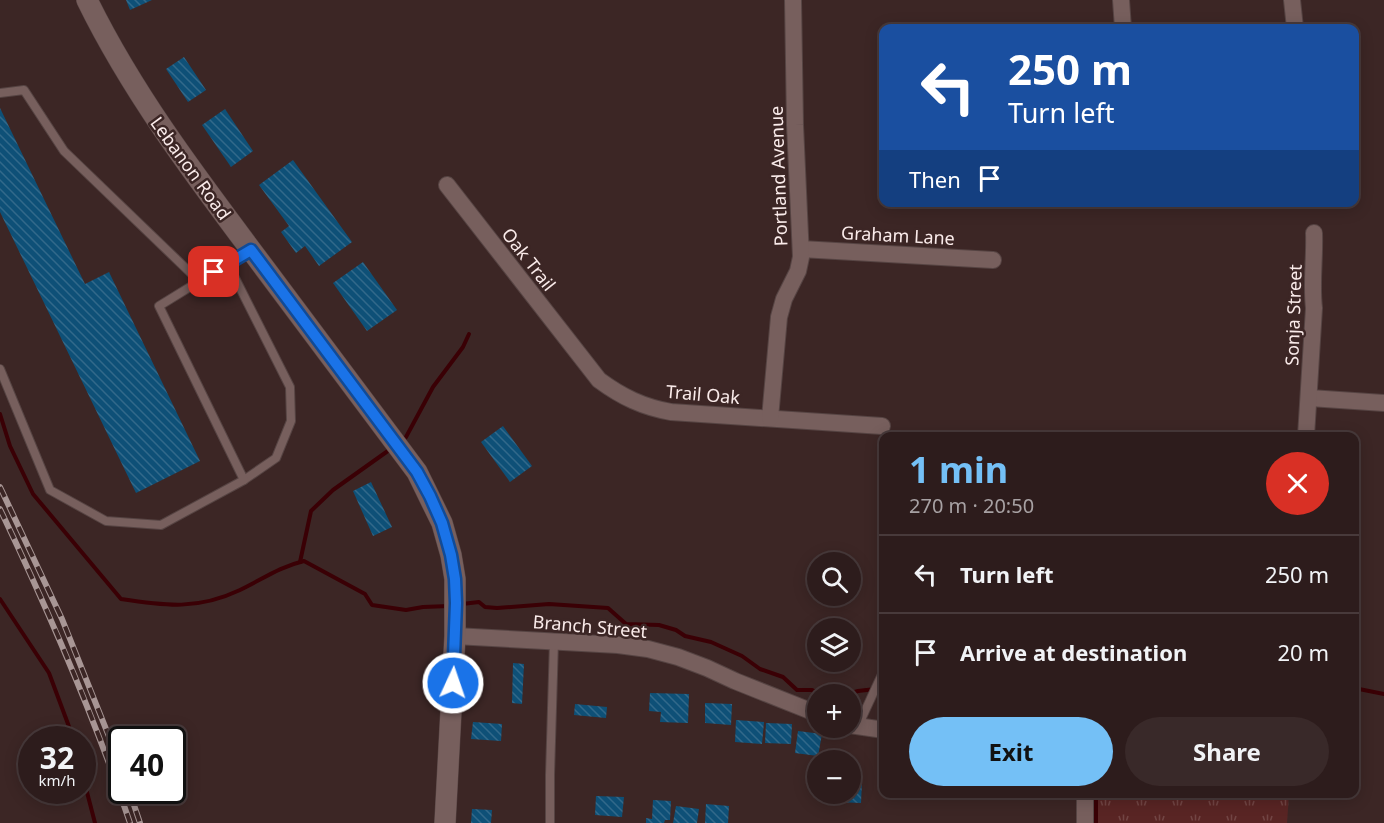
<!DOCTYPE html>
<meta charset="utf-8">
<style>
body{margin:0;font-family:"Noto Sans",sans-serif;background:#392929;color:#f1f3f6;height:100vh;display:flex;flex-direction:column;font-size:22px;white-space:nowrap}
*{box-sizing:border-box;margin:0}
p{font-size:20px;color:#a7a1a3}
.icon{flex:none;width:33px;height:33px;fill:none;stroke:currentColor;stroke-width:2;stroke-linecap:round;stroke-linejoin:round}
.map{position:relative;flex:1;overflow:hidden}
.side{position:absolute;left:879px;top:432px;width:480px;height:366px;display:flex;flex-direction:column;background:#2d1c1c;border-radius:12px;box-shadow:0 3px 15px #0003,0 0 0 2px #483a3b}
.side>*{flex:none}
.top-card{position:absolute;left:879px;top:24px;width:480px;height:183px;border-radius:12px;box-shadow:0 3px 15px #0003,0 0 0 2px #483a3b;background:#1a4fa0;color:#fff;overflow:hidden}
.controls{position:absolute;left:807px;top:552px;display:grid;gap:12px}
.controls a{display:grid;place-items:center;width:54px;height:54px;border-radius:50%;background:#2d1c1c;box-shadow:0 3px 15px #0003,0 0 0 2px #483a3b;font-size:30px}
.speed{position:absolute;left:18px;top:726px;display:flex;gap:12px;font-size:30px;font-weight:700;text-align:center}
.speed>*{display:grid;place-content:center;width:78px;height:78px;border-radius:50%;background:#2d1c1c;box-shadow:0 3px 15px #0003,0 0 0 2px #483a3b;line-height:1}
.speed small{font-size:15px;font-weight:400}
.speed .limit{border:3px solid #111;border-radius:9px;background:#fff;color:#111}
.pin{position:absolute;display:grid;place-items:center;width:51px;height:51px;color:#fff;margin:-26px;border-radius:12px;box-shadow:0 3px 9px #0006}
.me{position:absolute;width:66px;margin:-33px;rotate:3deg;stroke-linejoin:round;filter:drop-shadow(0 0 4px #0008)}
.turn{display:flex;align-items:center;gap:21px;height:126px;padding:0 30px;font-size:27px}
.turn .icon{width:78px;height:78px;stroke-width:2.5}
.turn b{display:block;font-size:42px;line-height:51px}
.then{display:flex;align-items:center;height:57px;padding:0 30px;background:#0003;gap:12px;font-size:22px}
.round{display:grid;place-items:center;flex:none;width:63px;height:63px;border-radius:32px;background:#392929}
.overview{display:flex;align-items:center;justify-content:space-between;height:102px;padding:0 30px}
h1{font-size:36px;font-weight:700;line-height:45px;color:#74c0f6}
.cta{display:flex;gap:12px;margin-top:auto;padding:12px 30px}
.cta a{flex:1;height:69px;border-radius:36px;background:#74c0f6;color:#111;font-size:24px;font-weight:700;line-height:69px;text-align:center}
.cta a+a{background:#392929;color:#f1f3f6}
ul{padding:0;list-style:none}
li{display:flex;align-items:center;gap:18px;height:78px;padding:0 30px;border-top:2px solid #483a3b}
li div{flex:1}
li b{display:block;font-size:22px}
li em{font-style:normal}
.map>svg:first-child{display:block}
.park{fill:url(#park-tufts)}
.lines{fill:none;stroke-linecap:round;stroke-linejoin:round}
.stream{stroke:#3a0005;stroke-width:4}
.building{fill:url(#building-back-hatch)}
.service-casing{stroke:#564443;stroke-width:10}
.minor-casing{stroke:#564443;stroke-width:18}
.tertiary-casing{stroke:#564443;stroke-width:22}
.service{stroke:#775f5d;stroke-width:8}
.minor{stroke:#775f5d;stroke-width:16}
.tertiary{stroke:#775f5d;stroke-width:21}
.rail-casing{stroke:#a89695;stroke-width:6}
.rail{stroke:#3c2625;stroke-width:4;stroke-dasharray:11;stroke-linecap:butt}
.route-casing{stroke:#114b97;stroke-width:15}
.route{stroke:#1a73e8;stroke-width:10}
.labels{text-anchor:middle;dominant-baseline:central;stroke-width:5;stroke-linejoin:round;paint-order:stroke}
.street-label{font-size:18px;fill:#faebea;stroke:#3c2625}
</style>
<div class="map">
<svg width="1384" height="823" viewBox="0 0 1384 823">
<defs>
<pattern id="park-tufts" width="24" height="20" patternUnits="userSpaceOnUse" patternTransform="scale(1.5)"><rect width="24" height="20" fill="#592524"/><path d="M3 7l-1-3M5 7V3M7 7l1-3M15 17l-1-3M17 17v-4M19 17l1-3" fill="none" stroke="#724544"/></pattern>
<pattern id="building-back-hatch" width="6" height="6" patternUnits="userSpaceOnUse" patternTransform="scale(1.5)"><rect width="6" height="6" fill="#0e5077"/><path d="M-1 5l2 2M0 0l6 6M5-1l2 2" fill="none" stroke="#32698a"/></pattern>
</defs>
<rect width="100%" height="100%" fill="#3c2625"/>
<polygon class="park" points="1083,794 1289,794 1287,823 1083,823"/>
<g class="lines">
<g class="stream">
<path d="M 0,414 L 10,446 L 33,494 L 121,599 C 166,606 198,610 240,590 C 263,579 279,567 304,561 L 365,594 L 372,605 L 406,610 L 423,607 L 449,606"/>
<polyline points="403,440 406,437 433,387 463,347 469,334"/>
<polyline points="300,562 311,511 333,490 392,448"/>
<polyline points="0,599 49,673 74,740"/>
<polyline points="462,604 479,602 485,607 497,608 549,604 608,608 626,624 659,625 676,630 685,636 711,642 742,656 760,669 783,677 797,690 812,690 818,694"/>
<polyline points="1354,688 1384,694"/>
<polyline points="848,694 858,691 884,688"/>
<polyline points="82,773 95,823"/>
<polyline points="1096,823 1096,794"/>
</g>
</g>
<g class="building">
<polygon points="126,0 152,0 130,10"/>
<polygon points="184,57 206,90 188,102 166,69"/>
<polygon points="0,108 85,284 109,272 200,461 136,493 0,212"/>
<polygon points="225,109 253,151 231,167 202,125"/>
<polygon points="293,160 352,242 319,266 305,246 296,253 281,232 289,226 259,185"/>
<polygon points="363,262 397,310 367,331 333,283"/>
<polygon points="503,426 532,466 510,482 481,442"/>
<polygon points="371,482 392,527 373,536 353,491"/>
<polygon points="513,663 524,664 522,704 512,703"/>
<polygon points="650,693 689,694 688,723 660,722 661,712 649,711"/>
<polygon points="705,703 732,704 731,725 705,723"/>
<polygon points="575,704 607,707 606,718 574,715"/>
<polygon points="736,720 764,722 762,744 735,742"/>
<polygon points="473,722 502,724 501,741 471,739"/>
<polygon points="766,723 792,724 791,744 765,743"/>
<polygon points="798,731 822,734 818,756 795,753"/>
<polygon points="850,782 862,782 861,803 837,802 837,794 850,794"/>
<polygon points="596,796 624,797 622,817 595,815"/>
<polygon points="653,800 671,801 670,820 665,820 664,823 646,823 646,818 652,819"/>
<polygon points="706,804 729,806 728,823 705,823"/>
<polygon points="676,806 699,809 697,823 673,823"/>
<polygon points="472,809 492,810 491,823 471,823"/>
</g>
<g class="lines">
<defs>
<g id="service">
<polyline points="0,93 24,90 64,151 199,281"/>
<polyline points="228,264 290,387 291,421 276,458 244,480"/>
<polyline points="0,369 50,490 106,521 161,525 244,480 159,306 250,250"/>
<polyline points="858,726 884,670"/>
<polyline points="550,823 550,775 554,641"/>
</g>
<g id="minor">
<polyline points="1121,0 1123,28"/>
<polyline points="1292,0 1295,28"/>
<path d="M 447,185 L 599,380 C 622,397 643,407 671,412 L 882,426"/>
<polyline points="801,249 993,260"/>
<polyline points="1310,398 1384,403"/>
<polyline points="770,418 779,317 784,299 798,271 801,257 795,125 793,0"/>
<path d="M 1306,436 L 1314,308 C 1311,283 1315,258 1314,233"/>
<polyline points="455,636 618,645 648,649 678,657 707,668 735,681 818,714"/>
<polyline points="850,725 884,730"/>
<polyline points="1085,794 1085,823"/>
</g>
<path id="tertiary" d="M 87,0 C 131,90 191,170 251,250 C 306,324 361,398 417,472 L 442,523 L 451,555 L 455,579 L 455,636 L 445,823"/>
</defs>
<use href="#service" class="service-casing"/>
<use href="#minor" class="minor-casing"/>
<use href="#tertiary" class="tertiary-casing"/>
<use href="#service" class="service"/>
<use href="#minor" class="minor"/>
<use href="#tertiary" class="tertiary"/>
<defs>
<g id="rail">
<polyline points="0,487 62,619 122,769"/>
<path d="M 0,509 C 49,612 94,715 130,823"/>
<polyline points="129,790 140,823"/>
</g>
</defs>
<use href="#rail" class="rail-casing"/>
<use href="#rail" class="rail"/>
</g>
<g class="lines">
<defs>
<polyline id="route" points="214,272 251,250 417,472 430,496 442,523 451,555 455,579 456,603 453,683"/>
</defs>
<use href="#route" class="route-casing"/>
<use href="#route" class="route"/>
</g>
<g class="labels">
<g class="street-label">
<text transform="translate(191 168) rotate(54)">Lebanon Road</text>
<text transform="translate(778 176) rotate(-92)">Portland Avenue</text>
<text transform="translate(898 235) rotate(3)">Graham Lane</text>
<text transform="translate(529 259) rotate(52)">Oak Trail</text>
<text transform="translate(1293 315) rotate(-88)">Sonja Street</text>
<text transform="translate(703 394) rotate(5)">Trail Oak</text>
<text transform="translate(590 626) rotate(5)">Branch Street</text>
</g>
</g>
</svg>
<div class="controls">
<a><svg class="icon" aria-label="search" viewBox="0 0 24 24"><circle cx="10" cy="10" r="6"/><path d="M15 15l6 6"/></svg></a>
<a><svg class="icon" aria-label="layers" viewBox="0 0 24 24"><path d="M12 4l9 5-9 5-9-5zM3 14l9 5 9-5"/></svg></a>
<a>+</a>
<a>−</a>
</div>
<div class="speed"><div>32<small>km/h</small></div><div class="limit">40</div></div>
<div class="pin" style="left:214px;top:272px;background:#d93025"><svg class="icon" aria-label="arrive" viewBox="0 0 24 24"><path d="M6 21V4h12l-3 4 3 4H6"/></svg></div>
<svg class="me" style="left:453px;top:683px" viewBox="-20 -20 40 40"><circle r="17" fill="#1a73e8" stroke="#fff" stroke-width="3"/><path d="M0-11L8 9 0 5-8 9z" fill="#fff"/></svg>
<div class="top-card">
<div class="turn"><svg class="icon" aria-label="left" viewBox="0 0 24 24"><path d="M17 20v-9H6M10 6l-5 5 5 5"/></svg><div><b>250 m</b>Turn left</div></div>
<div class="then">Then<svg class="icon" aria-label="arrive" viewBox="0 0 24 24"><path d="M6 21V4h12l-3 4 3 4H6"/></svg></div>
</div>
<section class="side">
<div class="overview"><div><h1>1 min</h1><p>270 m · 20:50</p></div><a class="round" style="background:#d93025;color:#fff"><svg class="icon" aria-label="close" viewBox="0 0 24 24"><path d="M6 6l12 12M18 6L6 18"/></svg></a></div>
<ul>
<li><svg class="icon" aria-label="left" viewBox="0 0 24 24"><path d="M17 20v-9H6M10 6l-5 5 5 5"/></svg><div><b>Turn left</b></div><em>250 m</em></li>
<li><svg class="icon" aria-label="arrive" viewBox="0 0 24 24"><path d="M6 21V4h12l-3 4 3 4H6"/></svg><div><b>Arrive at destination</b></div><em>20 m</em></li>
</ul>
<div class="cta"><a>Exit</a><a>Share</a></div>
</section>
</div>
